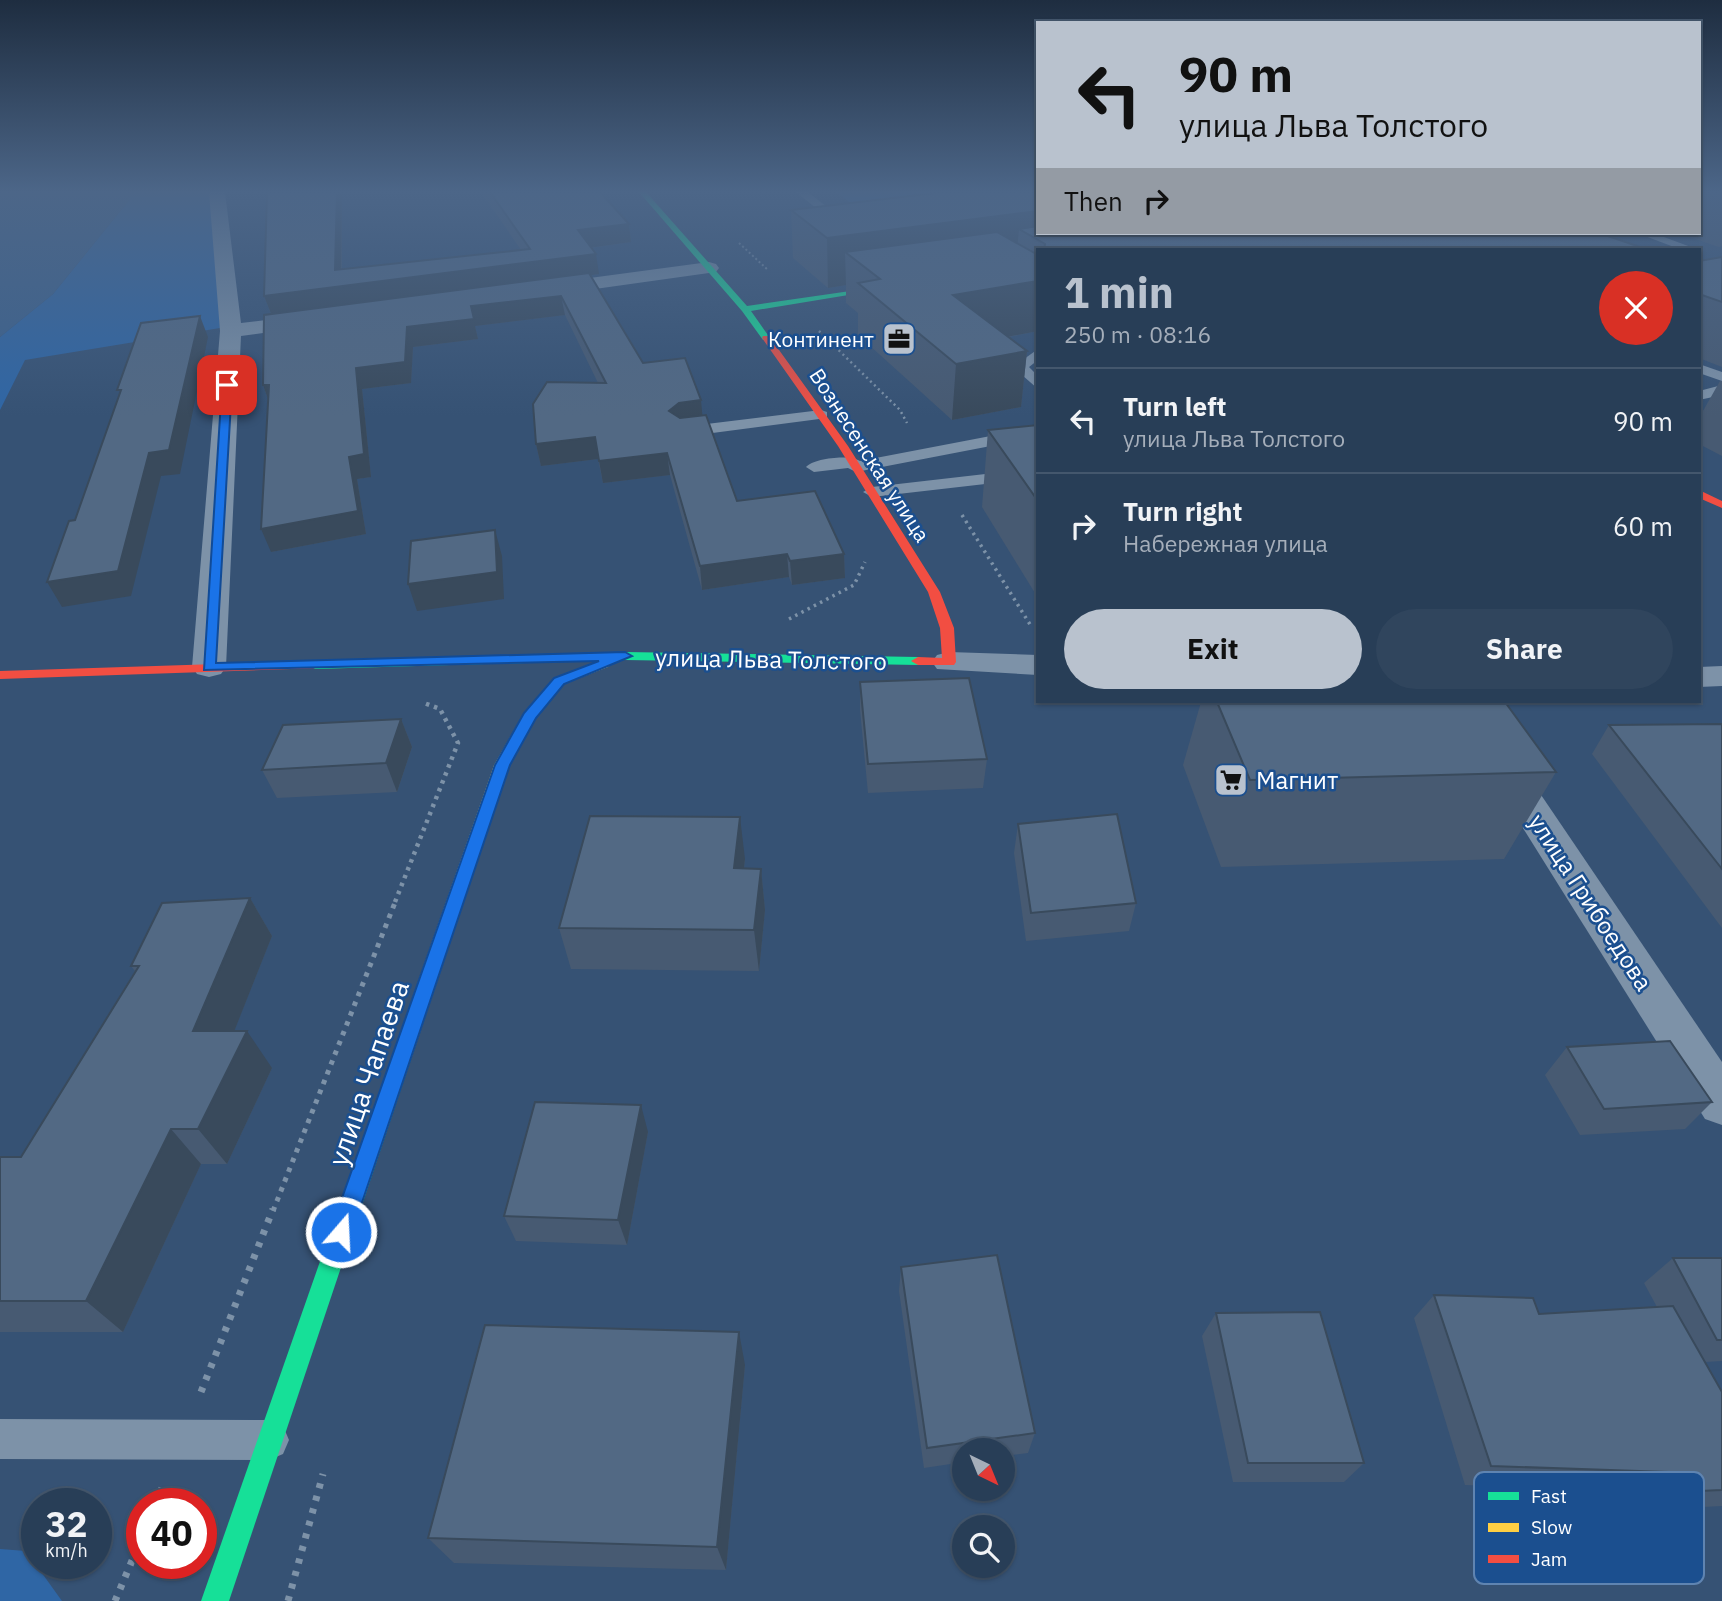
<!DOCTYPE html>
<meta charset="utf-8">
<style>
body{margin:0;font-family:"IBM Plex Sans",sans-serif;background:#30455d;color:#f1f3f6;height:100vh;display:flex;flex-direction:column;font-size:26px;white-space:nowrap}
*{box-sizing:border-box;margin:0}
p{font-size:23px;color:#a5aeba}
.icon{flex:none;width:38px;height:38px;fill:none;stroke:currentColor;stroke-width:2;stroke-linecap:round;stroke-linejoin:round}
.map{position:relative;flex:1;overflow:hidden}
.details{position:absolute;left:1036px;top:248px;width:665px;height:455px;display:flex;flex-direction:column;background:#283e57;border-radius:0px;box-shadow:0 2px 5px #0004,0 0 0 2px #44576d}
.details>*{flex:none}
.banner{position:absolute;left:1036px;top:21px;width:665px;height:214px;border-radius:0px;box-shadow:0 2px 5px #0004,0 0 0 2px #44576d;background:#b9c2ce;color:#111;overflow:hidden}
.needle{width:46px;rotate:137deg}
.controls{position:absolute;left:952px;top:1438px;display:grid;gap:14px}
.controls a{display:grid;place-items:center;width:63px;height:63px;border-radius:50%;background:#283e57;box-shadow:0 2px 5px #0004,0 0 0 2px #44576d;font-size:35px}
.speed{position:absolute;left:21px;top:1488px;display:flex;gap:14px;font-size:35px;font-weight:700;text-align:center}
.speed>*{display:grid;place-content:center;width:91px;height:91px;border-radius:50%;background:#283e57;box-shadow:0 2px 5px #0004,0 0 0 2px #44576d;line-height:1}
.speed small{font-size:18px;font-weight:400}
.speed .limit{border:10px solid #d22;background:#fff;color:#111}
.pin{position:absolute;display:grid;place-items:center;width:60px;height:60px;color:#fff;margin:-30px;border-radius:14px;box-shadow:0 4px 10px #0006}
.me{position:absolute;width:77px;margin:-38px;rotate:19deg;stroke-linejoin:round;filter:drop-shadow(0 0 5px #0008)}
.turn{display:flex;align-items:center;gap:24px;height:147px;padding:0 28px;font-size:32px}
.turn .icon{width:91px;height:91px;stroke-width:2.5}
.turn b{display:block;font-size:49px;line-height:60px}
.then{display:flex;align-items:center;height:66px;padding:0 28px;background:#0003;gap:14px;font-size:26px}
.round{display:grid;place-items:center;flex:none;width:74px;height:74px;border-radius:37px;background:#30455d}
.summary{display:flex;align-items:center;justify-content:space-between;height:119px;padding:0 28px}
h1{font-size:42px;font-weight:800;line-height:52px;color:#b9c2ce}
.button{display:flex;gap:14px;margin-top:auto;padding:14px 28px}
.button a{flex:1;height:80px;border-radius:42px;background:#b9c2ce;color:#111;font-size:28px;font-weight:800;line-height:80px;text-align:center}
.button a+a{background:#30455d;color:#f1f3f6}
ul{padding:0;list-style:none}
li{display:flex;align-items:center;gap:21px;height:105px;padding:0 28px;border-top:2px solid #44576d}
li div{flex:1}
li b{display:block;font-size:26px}
li em{font-style:normal}
.map>svg:first-child{display:block}
.green{fill:#2f66a5}
.water{fill:#3b618d}
.lines{fill:none;stroke-linecap:round;stroke-linejoin:round}
.path-far5{stroke:#7d92a8;stroke-width:2;stroke-dasharray:2 2.5;stroke-linecap:butt}
.path-far4{stroke:#7d92a8;stroke-width:2.5;stroke-dasharray:2 3.5;stroke-linecap:butt}
.path-far3{stroke:#7d92a8;stroke-width:3.5;stroke-dasharray:2.5 4.5;stroke-linecap:butt}
.path-far2{stroke:#7d92a8;stroke-width:4.5;stroke-dasharray:3.5 5;stroke-linecap:butt}
.path-far1{stroke:#7d92a8;stroke-width:5;stroke-dasharray:4.5 6;stroke-linecap:butt}
.path{stroke:#7d92a8;stroke-width:7;stroke-dasharray:5 8;stroke-linecap:butt}
.lane{fill:#7d92a8;fill-rule:evenodd}
.street{fill:#7d92a8;fill-rule:evenodd}
.fast{fill:#16e098;fill-rule:evenodd}
.slow{fill:#ffcf43;fill-rule:evenodd}
.jam{fill:#f24e42;fill-rule:evenodd}
.wall{fill:#475a72}
.shaded-wall{fill:#394a5c}
.building{fill:#526984;stroke:#394a5c;stroke-width:2}
.route{fill:#1a73e8;stroke:#114b97;stroke-width:2}
.labels{text-anchor:middle;dominant-baseline:central;stroke-width:5;stroke-linejoin:round;paint-order:stroke}
.far-poi-label{font-size:21px;fill:#fff;stroke:#1b4f8f;text-anchor:end}
.far-street-label{font-size:21px;fill:#fff;stroke:#1b4f8f}
.street-label{font-size:24px;fill:#fff;stroke:#1b4f8f}
.poi-label{font-size:24px;fill:#fff;stroke:#1b4f8f;text-anchor:start}
.near-street-label{font-size:28px;fill:#fff;stroke:#1b4f8f}
.key{fill:#1b4f8f;stroke:#5f84b1;stroke-width:2}
.key-label{font-size:19px;fill:#fff}
</style>
<div class="map">
<svg width="1722" height="1601" viewBox="0 0 1722 1601">
<rect width="100%" height="100%" fill="#365274"/>
<g class="green">
<polygon points="130,192 212,192 220,328 25,360 0,410 0,337 53,294 130,199"/>
<polygon points="836,192 959,192 852,204"/>
<polygon points="0,1549 26,1551 62,1601 0,1601"/>
</g>
<polygon class="water" points="0,192 130,192 130,199 53,294 0,337"/>
<g class="lines">
<polyline class="path-far5" points="739,243 768,270"/>
<polyline class="path-far4" points="819,331 900,410 907,423"/>
<g class="path-far3">
<polyline points="962,515 1031,626"/>
<polyline points="789,619 854,585 865,562"/>
</g>
<polyline class="path-far2" points="395,902 458,743 440,709 424,703"/>
<polyline class="path-far1" points="273,1211 396,900"/>
<g class="path">
<polyline points="201,1392 273,1209"/>
<polyline points="156,1503 162,1488"/>
<polyline points="115,1601 142,1537"/>
<polyline points="288,1601 323,1474"/>
</g>
<g class="lane">
<polygon points="796,192 808,192 851,226 841,228"/>
<polygon points="1637,233 1653,233 1699,250 1682,250"/>
<polygon points="1038,349 1038,360 1029,367 1038,376 1038,389 1013,367"/>
<polygon points="1699,364 1722,372 1722,381 1699,373"/>
<polygon points="1722,385 1722,395 1699,400 1699,391"/>
<polygon points="821,410 827,412 827,418 682,437 674,432 682,427"/>
<path d="M 1038,427 L 1038,437 L 856,472 L 848,468 L 814,472 L 806,467 C 814,458 850,454 860,461 Z"/>
<polygon points="1038,468 1038,478 872,497 863,492 872,487"/>
<polygon points="0,1419 269,1420 283,1426 289,1440 283,1454 269,1460 0,1459"/>
</g>
<g class="street">
<polygon points="209,192 225,192 241,323 315,314 326,320 315,326 241,336 226,667 221,674 209,677 197,674 192,667 220,331"/>
<polygon points="709,262 716,264 719,268 716,272 545,296 535,290 545,284"/>
<polygon points="949,652 1038,655 1038,675 937,669 932,662 937,655"/>
<polygon points="1722,666 1722,686 1699,687 1699,667"/>
<polygon points="1444,702 1478,702 1722,1062 1722,1125 1705,1119"/>
</g>
<g class="fast">
<polygon points="639,192 646,192 747,306 899,284 903,286 751,311 770,338 763,340 742,311"/>
<polygon points="625,652 918,657 925,661 918,665 625,660 315,669 308,665 315,661"/>
<polygon points="402,1048 409,1050 412,1056 229,1601 201,1601 392,1056 395,1050"/>
</g>
<polygon class="slow" points="603,660 610,664 608,667 564,684 535,718 510,765 412,1056 409,1062 402,1064 395,1062 392,1056 494,765 524,713 554,678"/>
<g class="jam">
<polygon points="763,336 769,336 848,446 940,592 954,628 956,662 954,665 918,665 911,661 918,657 942,658 940,628 928,592 838,446 762,338"/>
<polygon points="1699,490 1722,501 1722,508 1699,498"/>
<polygon points="315,661 320,662 322,665 320,668 0,679 0,671"/>
</g>
</g>
<g class="wall">
<polygon points="267,192 342,192 342,269 521,250 481,192 600,192 629,224 631,242 591,248 599,274 590,275 643,363 702,415 737,501 844,554 845,578 792,585 789,577 702,590 670,475 603,483 598,459 541,466 536,444 598,383 565,315 475,326 478,339 413,347 411,383 362,389 371,477 357,479 366,534 271,552 268,399 263,385 271,314 264,296"/>
<polygon points="944,192 1038,233 1649,250 1038,250 1038,331 1009,337 1027,351 1021,407 952,420 858,335 858,313 846,303 846,285 828,288 793,258 791,210"/>
<polygon points="1699,192 1722,192 1722,246 1719,247 1677,233 1699,233"/>
<polygon points="1722,257 1722,367 1699,358 1699,261"/>
<polygon points="1720,381 1722,381 1722,456 1699,444 1699,418"/>
<polygon points="1038,425 1038,598 982,507 988,430"/>
<polygon points="860,682 987,759 983,788 868,793 860,710"/>
<polygon points="1201,702 1505,702 1556,772 1504,859 1221,867 1183,765"/>
<polygon points="401,719 412,747 397,792 277,798 262,770"/>
<polygon points="1722,724 1722,928 1592,754 1609,725"/>
<polygon points="1018,824 1136,903 1129,931 1026,941 1014,853"/>
<polygon points="745,859 744,868 761,869 765,910 759,971 571,969 559,928"/>
<polygon points="250,898 272,936 234,1031 272,1068 227,1164 201,1164 123,1332 0,1332 0,1157 21,1157 135,971 131,966"/>
<polygon points="1567,1047 1712,1102 1685,1129 1580,1135 1545,1075"/>
<polygon points="648,1132 627,1245 516,1241 504,1216"/>
<polygon points="1673,1258 1722,1258 1722,1361 1705,1362 1722,1392 1722,1506 1644,1510 1634,1491 1465,1485 1414,1318 1434,1295 1539,1314 1657,1307 1644,1283"/>
<polygon points="901,1267 1035,1433 1028,1453 1003,1456 1003,1451 964,1451 964,1462 924,1468 899,1291"/>
<polygon points="1216,1313 1364,1463 1344,1482 1233,1482 1202,1336"/>
<polygon points="745,1365 726,1570 454,1563 428,1538"/>
</g>
<g class="shaded-wall">
<polygon points="337,192 342,192 341,286 596,254 599,274 272,316 264,296"/>
<polygon points="1038,211 1038,233 1019,229 1016,260 845,252 846,285 828,288 827,238"/>
<polygon points="629,224 631,242 581,249 578,230"/>
<polygon points="1038,281 1038,331 950,348 953,295"/>
<polygon points="561,296 565,315 475,326 478,339 413,347 411,383 362,389 371,477 357,479 366,534 271,552 261,529 349,457 356,368 407,327 471,306"/>
<polygon points="200,316 208,337 180,474 161,476 131,596 62,607 47,582 149,453"/>
<polygon points="1027,351 1021,407 952,420 956,364"/>
<polygon points="263,385 269,385 271,407"/>
<polygon points="701,400 703,422 682,424 669,411 679,403"/>
<polygon points="595,437 598,459 541,466 536,444"/>
<polygon points="667,453 670,475 603,483 599,461"/>
<polygon points="495,530 502,556 504,599 417,611 408,584"/>
<polygon points="787,554 789,577 702,590 700,566"/>
<polygon points="844,554 845,578 792,585 790,561"/>
<polygon points="401,719 412,747 397,792 386,763"/>
<polygon points="740,817 745,859 739,910 734,868"/>
<polygon points="761,869 765,910 759,971 754,930"/>
<polygon points="250,898 272,936 220,1067 193,1031"/>
<polygon points="247,1031 272,1068 227,1164 198,1129"/>
<polygon points="641,1105 648,1132 627,1245 618,1220"/>
<polygon points="171,1129 201,1164 123,1332 86,1301"/>
<polygon points="739,1332 745,1365 726,1570 717,1547"/>
</g>
<g class="building">
<polygon points="267,192 337,192 335,270 530,249 490,192 600,192 629,224 578,230 596,254 264,296"/>
<polygon points="944,192 1038,192 1038,211 827,238 791,210"/>
<polygon points="1038,226 1038,233 1599,233 1649,250 1044,250 1045,244 1019,229"/>
<polygon points="997,232 1038,255 1038,281 953,295 1027,351 956,364 858,283 880,279 845,252"/>
<polygon points="1722,257 1722,302 1699,294 1699,261"/>
<polygon points="589,273 643,363 685,358 701,400 679,403 669,411 680,418 706,415 737,501 815,491 844,554 790,561 787,554 700,566 667,453 599,461 595,437 536,444 533,404 547,382 606,383 561,296 471,306 474,319 407,327 405,362 356,368 364,454 349,457 358,511 261,529 269,385 263,385 264,315"/>
<polygon points="200,316 169,450 149,453 118,571 47,582 69,521 75,520 121,390 117,390 141,323"/>
<polygon points="1038,425 1038,501 988,430"/>
<polygon points="495,530 497,572 408,584 411,541"/>
<polygon points="969,678 987,759 868,764 860,682"/>
<polygon points="1217,702 1505,702 1556,772 1250,780"/>
<polygon points="401,719 386,763 262,770 283,725"/>
<polygon points="1722,724 1722,869 1609,725"/>
<polygon points="1117,814 1136,903 1031,913 1018,824"/>
<polygon points="590,816 740,817 734,868 761,869 754,930 559,928"/>
<polygon points="250,898 193,1031 247,1031 198,1129 171,1129 86,1301 0,1301 0,1157 21,1157 139,966 131,966 162,903"/>
<polygon points="1670,1041 1712,1102 1604,1109 1567,1047"/>
<polygon points="535,1102 641,1105 618,1220 504,1216"/>
<polygon points="997,1255 1035,1433 927,1448 901,1267"/>
<polygon points="1673,1258 1722,1258 1722,1340 1717,1340"/>
<polygon points="1434,1295 1533,1298 1539,1314 1673,1306 1722,1392 1722,1490 1677,1492 1667,1472 1491,1466"/>
<polygon points="1320,1312 1364,1463 1248,1463 1216,1313"/>
<polygon points="485,1325 739,1332 717,1547 428,1538"/>
</g>
<linearGradient id="sky" x2="0" y2="1"><stop stop-color="#1e2d40"/><stop offset="0.46" stop-color="#4c6688"/><stop offset="1" stop-color="#4c6688" stop-opacity="0"/></linearGradient>
<rect width="1722" height="416" fill="url(#sky)"/>
<polygon class="route" points="227,382 232,385 216,663 625,652 632,656 564,684 536,718 510,765 352,1232 349,1240 341,1243 333,1240 330,1232 495,765 524,713 554,678 599,661 204,670 222,385"/>
<defs>
<symbol id="office-square" viewBox="-11 -11 22 22"><rect x="-9" y="-9" width="18" height="18" rx="4" fill="#b9c2ce" stroke="#1b4f8f"/><path d="M-6-3h4V-5.5h4V-3h4V5H-6ZM-1-4.5V-3h2v-1.5ZM-6 0V1H6V0Z" fill="#111"/></symbol>
<symbol id="supermarket-square" viewBox="-11 -11 22 22"><rect x="-9" y="-9" width="18" height="18" rx="4" fill="#b9c2ce" stroke="#1b4f8f"/><path d="M-6-5.5h2.5l.6 2H6L4.5 2H-2.5L-4.4-4H-6ZM-1.5 3.2a1.3 1.3 0 1 0 .1 0ZM3 3.2a1.3 1.3 0 1 0 .1 0Z" fill="#111"/></symbol>
</defs>
<g fill-rule="evenodd">
<use href="#office-square" x="880" y="320" width="38" height="38"/>
<use href="#supermarket-square" x="1212" y="761" width="38" height="38"/>
</g>
<g class="labels">
<g class="far-poi-label">
<text x="874" y="339">Континент</text>
</g>
<g class="far-street-label">
<text transform="translate(870 455) rotate(57)">Вознесенская улица</text>
</g>
<g class="street-label">
<text transform="translate(771 659) rotate(1)">улица Льва Толстого</text>
<text transform="translate(1591 902) rotate(57)">улица Грибоедова</text>
</g>
<g class="poi-label">
<text x="1256" y="780">Магнит</text>
</g>
<g class="near-street-label">
<text transform="translate(368 1073) rotate(-71)">улица Чапаева</text>
</g>
</g>
<rect x="1474" y="1472" width="230" height="112" rx="10" class="key"/>
<rect x="1488" y="1492" width="31" height="8" fill="#16e098"/>
<rect x="1488" y="1523" width="31" height="9" fill="#ffcf43"/>
<rect x="1488" y="1555" width="31" height="8" fill="#f24e42"/>
<g class="key-label">
<text x="1531" y="1503">Fast</text>
<text x="1531" y="1534">Slow</text>
<text x="1531" y="1566">Jam</text>
</g>
</svg>
<div class="controls">
<a><svg class="needle" viewBox="-14 -14 28 28"><path d="M0-13l5 13h-10z" fill="#e53935"/><path d="M0 13l5-13h-10z" fill="#a5aeba"/></svg></a>
<a><svg class="icon" aria-label="search" viewBox="0 0 24 24"><circle cx="10" cy="10" r="6"/><path d="M15 15l6 6"/></svg></a>
</div>
<div class="speed"><div>32<small>km/h</small></div><div class="limit">40</div></div>
<div class="pin" style="left:227px;top:385px;background:#d93025"><svg class="icon" aria-label="arrive" viewBox="0 0 24 24"><path d="M6 21V4h12l-3 4 3 4H6"/></svg></div>
<svg class="me" style="left:341px;top:1232px" viewBox="-20 -20 40 40"><circle r="17" fill="#1a73e8" stroke="#fff" stroke-width="3"/><path d="M0-11L8 9 0 5-8 9z" fill="#fff"/></svg>
<div class="banner">
<div class="turn"><svg class="icon" aria-label="left" viewBox="0 0 24 24"><path d="M17 20v-9H6M10 6l-5 5 5 5"/></svg><div><b>90 m</b>улица Льва Толстого</div></div>
<div class="then">Then<svg class="icon" aria-label="right" viewBox="0 0 24 24"><path d="M7 20v-9h11M14 6l5 5-5 5"/></svg></div>
</div>
<section class="details">
<div class="summary"><div><h1>1 min</h1><p>250 m · 08:16</p></div><a class="round" style="background:#d93025;color:#fff"><svg class="icon" aria-label="close" viewBox="0 0 24 24"><path d="M6 6l12 12M18 6L6 18"/></svg></a></div>
<ul>
<li><svg class="icon" aria-label="left" viewBox="0 0 24 24"><path d="M17 20v-9H6M10 6l-5 5 5 5"/></svg><div><b>Turn left</b><p>улица Льва Толстого</p></div><em>90 m</em></li>
<li><svg class="icon" aria-label="right" viewBox="0 0 24 24"><path d="M7 20v-9h11M14 6l5 5-5 5"/></svg><div><b>Turn right</b><p>Набережная улица</p></div><em>60 m</em></li>
</ul>
<div class="button"><a>Exit</a><a>Share</a></div>
</section>
</div>
